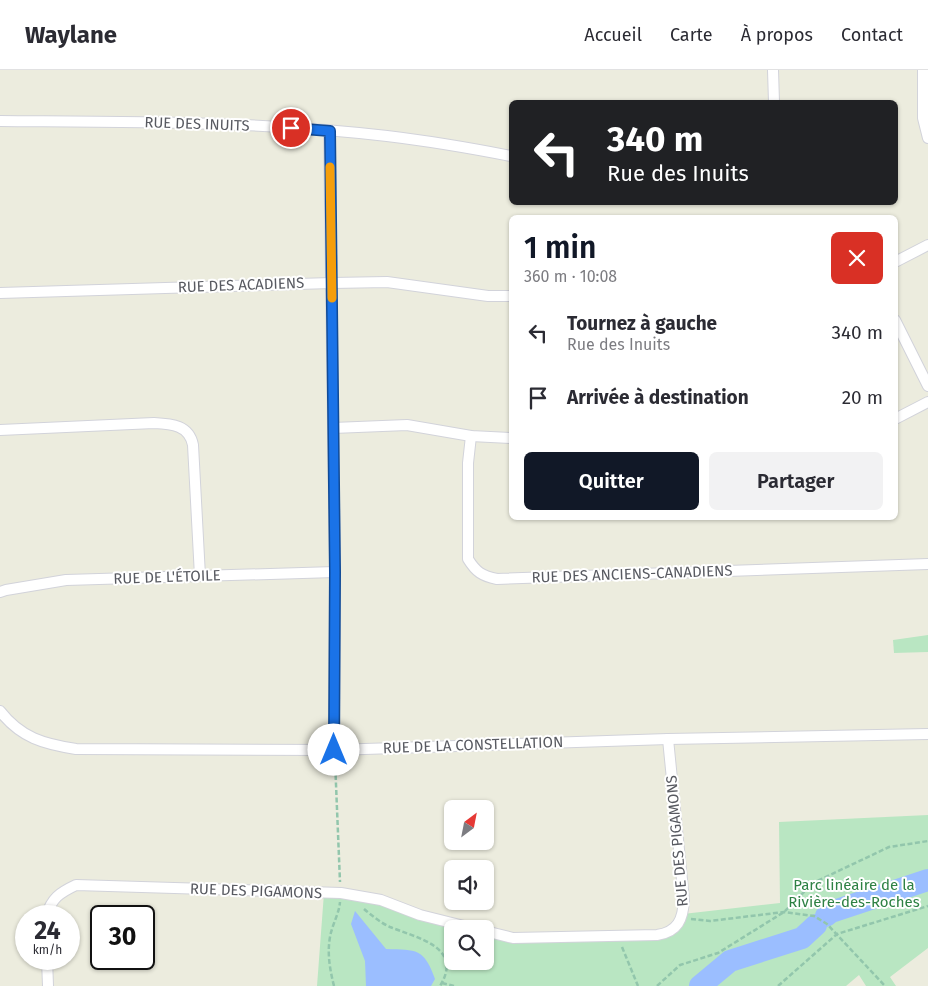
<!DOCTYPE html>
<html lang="fr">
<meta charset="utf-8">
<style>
body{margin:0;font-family:"Fira Sans",sans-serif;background:#f2f2f3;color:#2b2b33;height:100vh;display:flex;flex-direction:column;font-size:19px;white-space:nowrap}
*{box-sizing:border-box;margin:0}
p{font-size:16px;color:#7c7c81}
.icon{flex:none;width:28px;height:28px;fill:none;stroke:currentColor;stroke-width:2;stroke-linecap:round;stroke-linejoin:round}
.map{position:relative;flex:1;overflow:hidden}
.drawer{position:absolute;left:509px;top:145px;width:389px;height:305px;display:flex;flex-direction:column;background:#fff;border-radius:8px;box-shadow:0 1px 4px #0004}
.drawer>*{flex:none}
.top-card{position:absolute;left:509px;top:30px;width:389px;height:105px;border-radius:8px;box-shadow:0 1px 4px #0004;background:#202124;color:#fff;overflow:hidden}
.needle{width:32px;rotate:32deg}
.fabs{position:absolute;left:444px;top:730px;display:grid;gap:10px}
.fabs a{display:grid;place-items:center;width:50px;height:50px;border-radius:8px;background:#fff;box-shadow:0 1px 4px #0004;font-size:25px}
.speed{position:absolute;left:15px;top:835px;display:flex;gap:10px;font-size:25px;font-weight:700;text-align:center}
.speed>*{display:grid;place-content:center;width:65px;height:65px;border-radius:50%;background:#fff;box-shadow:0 1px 4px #0004;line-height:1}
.speed small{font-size:12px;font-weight:400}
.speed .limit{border:2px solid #111;border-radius:8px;background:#fff;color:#111}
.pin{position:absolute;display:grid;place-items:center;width:42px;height:42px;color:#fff;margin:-21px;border:2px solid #fff;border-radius:50%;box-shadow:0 1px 5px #0007}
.me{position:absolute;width:55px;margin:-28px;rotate:0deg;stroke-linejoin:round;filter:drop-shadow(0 0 4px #0008)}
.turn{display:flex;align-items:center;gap:18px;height:105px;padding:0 15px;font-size:22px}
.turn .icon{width:65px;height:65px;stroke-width:2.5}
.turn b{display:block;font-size:35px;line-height:42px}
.round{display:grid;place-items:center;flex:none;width:52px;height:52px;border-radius:8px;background:#f2f2f3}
.overview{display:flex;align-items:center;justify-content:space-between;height:85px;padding:0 15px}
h1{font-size:30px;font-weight:600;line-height:38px;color:#111827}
.cta{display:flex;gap:10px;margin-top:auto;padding:10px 15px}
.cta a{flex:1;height:58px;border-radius:8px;background:#111827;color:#fff;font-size:20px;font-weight:600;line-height:58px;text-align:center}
.cta a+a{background:#f2f2f3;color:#2b2b33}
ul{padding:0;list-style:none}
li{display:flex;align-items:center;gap:15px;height:65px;padding:0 15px}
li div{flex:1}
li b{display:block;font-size:19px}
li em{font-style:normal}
header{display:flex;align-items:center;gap:30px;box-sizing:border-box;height:70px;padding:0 25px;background:#fff;border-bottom:1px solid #e1e1e2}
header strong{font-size:24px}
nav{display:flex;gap:28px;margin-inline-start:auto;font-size:18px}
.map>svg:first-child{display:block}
.green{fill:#b9e6c2}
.water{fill:#9bbeff}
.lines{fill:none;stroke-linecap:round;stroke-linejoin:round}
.river{stroke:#9bbeff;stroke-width:22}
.minor-casing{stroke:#d2d3da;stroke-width:12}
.path{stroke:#92c6ac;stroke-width:2.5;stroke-dasharray:5 2.5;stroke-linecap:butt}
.minor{stroke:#fff;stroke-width:10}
.route-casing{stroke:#114b97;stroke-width:12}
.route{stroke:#1a73e8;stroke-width:9}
.slow{stroke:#f59e0b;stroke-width:9}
.labels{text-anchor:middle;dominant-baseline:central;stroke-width:4;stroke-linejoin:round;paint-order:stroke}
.street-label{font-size:15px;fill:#585a61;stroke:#fff}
.park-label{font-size:15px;fill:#2e8144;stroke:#fff}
</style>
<header>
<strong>Waylane</strong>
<nav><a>Accueil</a><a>Carte</a><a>À propos</a><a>Contact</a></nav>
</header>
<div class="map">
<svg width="928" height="916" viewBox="0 0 928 916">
<rect width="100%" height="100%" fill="#ececde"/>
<g class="green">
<polygon points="928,565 928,582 894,583 893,570"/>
<polygon points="928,745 928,878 890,907 896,916 866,916 859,905 846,916 317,916 324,823 341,823 476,859 452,859 452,891 485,891 485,861 513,868 668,864 683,844 780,833 779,752"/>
</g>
<path class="water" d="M 355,841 L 386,879 C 417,880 424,878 435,909 L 431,916 L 366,916 L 365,891 L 351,854 Z"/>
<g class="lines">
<g class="river">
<polyline points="826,846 831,842 928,810"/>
<polyline points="700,916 730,891 802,868 816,855"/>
</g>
<defs>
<g id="minor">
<polyline points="773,0 774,32"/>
<polyline points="923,0 923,48 928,68"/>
<path d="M 0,51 C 129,52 259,51 387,66 C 429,71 470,78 511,86"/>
<polyline points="329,61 335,502 334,680"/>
<polyline points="895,192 928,175"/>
<polyline points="0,223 332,213 387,212 488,226 511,226"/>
<polyline points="895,250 928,316"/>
<polyline points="895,349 928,332"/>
<polyline points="333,358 407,355 471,366 511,368"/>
<path d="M 0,360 L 154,353 C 172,354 189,355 193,375 L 200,506"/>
<path d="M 471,366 L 468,393 L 468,489 C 476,502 482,506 497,509 L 928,494"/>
<polyline points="0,522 6,520 66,510 335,502"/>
<path d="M 0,641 C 21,668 44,674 76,679 L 334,680 L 668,669 L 928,664"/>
<path d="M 46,846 C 52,828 59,823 76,815 L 341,823 L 381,830 L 420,845 L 476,859"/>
<path d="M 485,861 L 513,868 L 657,865 C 678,862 683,849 684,830 L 668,669"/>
<polyline points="47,889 48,916"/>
</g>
</defs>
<use href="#minor" class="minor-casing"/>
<g class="path">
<polyline points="335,690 340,812"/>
<path d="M 364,839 C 371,845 381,853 390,857 C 417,868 464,877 440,916"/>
<polyline points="691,849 710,851 784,842 814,846 827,854 885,916"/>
<polyline points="622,877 638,916"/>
<polyline points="442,913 454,916"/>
<path d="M 334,916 C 330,900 327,884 330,867 C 332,855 339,844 340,832"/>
<polyline points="657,916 680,895 718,883 784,842 813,813 889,777 928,771"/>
<polyline points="778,916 837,864 928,836"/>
</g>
<use href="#minor" class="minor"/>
</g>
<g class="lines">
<defs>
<polyline id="route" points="291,58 330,61 335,502 334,680"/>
</defs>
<use href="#route" class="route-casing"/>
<use href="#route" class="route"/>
<polyline class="slow" points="330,97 332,228"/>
</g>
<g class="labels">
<g class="street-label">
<text transform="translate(197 54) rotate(2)">RUE DES INUITS</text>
<text transform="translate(241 215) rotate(-2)">RUE DES ACADIENS</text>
<text transform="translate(632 504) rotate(-2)">RUE DES ANCIENS-CANADIENS</text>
<text transform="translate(167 507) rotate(-2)">RUE DE L'ÉTOILE</text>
<text transform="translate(473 675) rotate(-2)">RUE DE LA CONSTELLATION</text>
<text transform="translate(677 771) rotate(-95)">RUE DES PIGAMONS</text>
<text transform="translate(256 821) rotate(2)">RUE DES PIGAMONS</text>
</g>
<g class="park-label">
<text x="854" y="815">Parc linéaire de la<tspan x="854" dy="17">Rivière-des-Roches</tspan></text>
</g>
</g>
</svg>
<div class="fabs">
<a><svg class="needle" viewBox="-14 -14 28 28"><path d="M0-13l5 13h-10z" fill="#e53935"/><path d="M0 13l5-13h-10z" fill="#7c7c81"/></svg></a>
<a><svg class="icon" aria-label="sound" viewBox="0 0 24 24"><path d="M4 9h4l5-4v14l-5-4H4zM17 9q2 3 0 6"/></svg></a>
<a><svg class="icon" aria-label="search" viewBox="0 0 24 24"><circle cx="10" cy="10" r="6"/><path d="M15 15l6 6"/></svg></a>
</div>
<div class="speed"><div>24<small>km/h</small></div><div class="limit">30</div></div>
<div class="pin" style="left:291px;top:58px;background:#d93025"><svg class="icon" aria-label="arrive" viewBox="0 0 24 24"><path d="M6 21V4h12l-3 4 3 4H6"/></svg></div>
<svg class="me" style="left:334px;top:680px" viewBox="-20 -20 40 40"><circle r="19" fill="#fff"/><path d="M0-13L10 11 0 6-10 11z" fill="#1a73e8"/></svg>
<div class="top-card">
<div class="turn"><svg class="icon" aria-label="left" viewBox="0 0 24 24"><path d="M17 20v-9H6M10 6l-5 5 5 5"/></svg><div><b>340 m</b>Rue des Inuits</div></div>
</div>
<section class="drawer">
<div class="overview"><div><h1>1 min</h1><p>360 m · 10:08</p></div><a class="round" style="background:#d93025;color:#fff"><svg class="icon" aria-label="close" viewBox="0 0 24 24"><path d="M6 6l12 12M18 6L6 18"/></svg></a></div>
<ul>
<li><svg class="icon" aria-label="left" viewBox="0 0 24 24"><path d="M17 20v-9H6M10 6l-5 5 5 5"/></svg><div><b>Tournez à gauche</b><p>Rue des Inuits</p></div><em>340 m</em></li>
<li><svg class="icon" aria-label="arrive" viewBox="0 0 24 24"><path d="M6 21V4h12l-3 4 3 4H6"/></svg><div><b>Arrivée à destination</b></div><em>20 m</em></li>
</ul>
<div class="cta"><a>Quitter</a><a>Partager</a></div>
</section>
</div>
